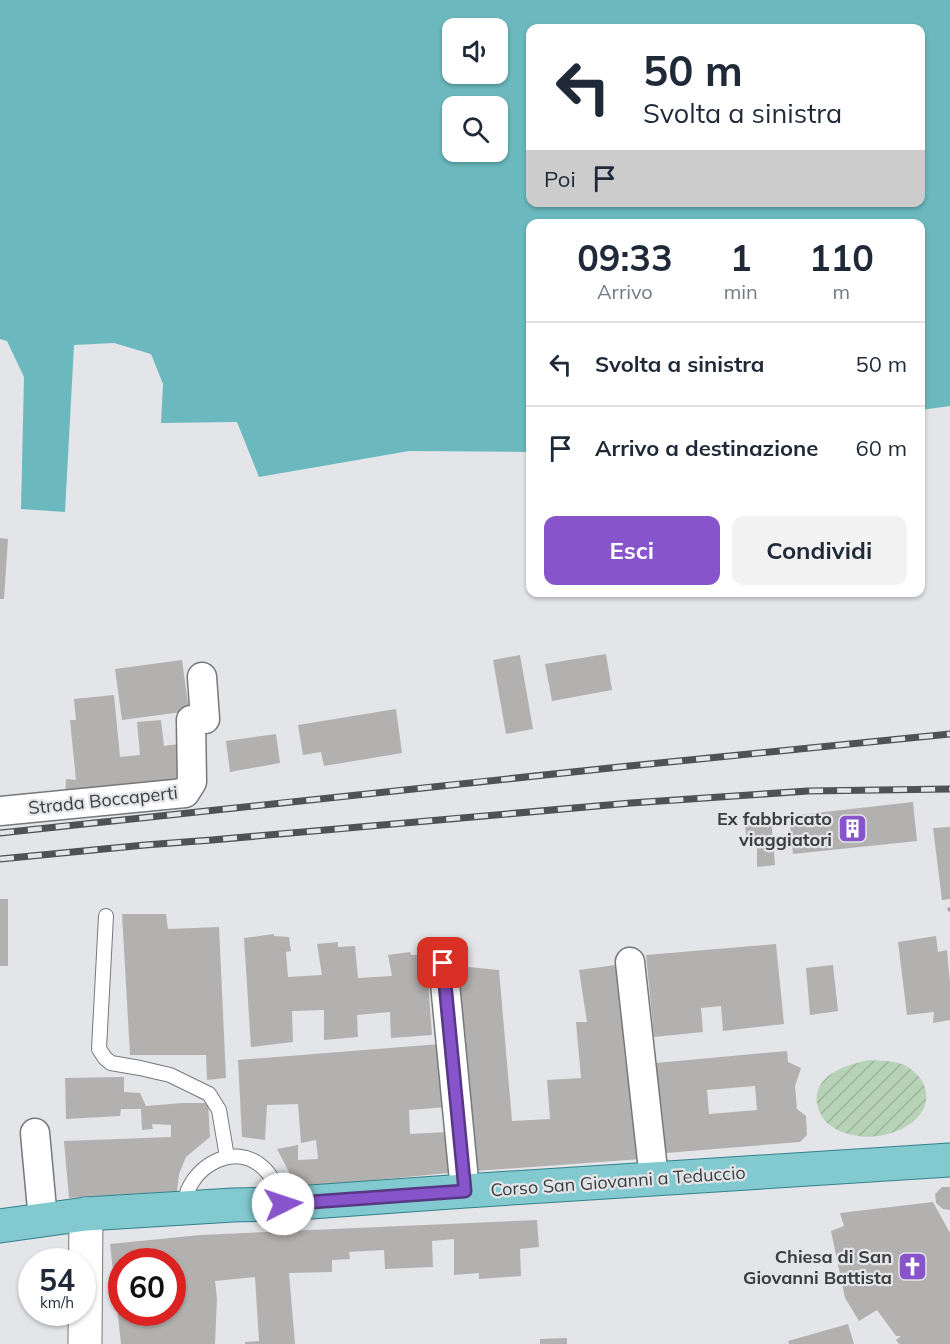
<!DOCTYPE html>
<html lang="it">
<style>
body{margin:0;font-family:Mulish,sans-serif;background:#f2f2f3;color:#1f2937;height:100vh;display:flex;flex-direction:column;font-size:22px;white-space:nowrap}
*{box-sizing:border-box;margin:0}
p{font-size:20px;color:#747a83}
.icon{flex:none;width:33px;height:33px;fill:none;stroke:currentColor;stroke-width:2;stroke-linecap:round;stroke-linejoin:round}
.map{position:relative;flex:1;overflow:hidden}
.drawer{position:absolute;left:526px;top:219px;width:399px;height:378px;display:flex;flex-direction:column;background:#fff;border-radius:12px;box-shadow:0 2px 4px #0004}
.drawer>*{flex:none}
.guide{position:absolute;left:526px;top:24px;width:399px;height:183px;border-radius:12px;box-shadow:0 2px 4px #0004;background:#fff;color:#1f2937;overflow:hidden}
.fabs{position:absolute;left:442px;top:18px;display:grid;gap:12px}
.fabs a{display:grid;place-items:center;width:66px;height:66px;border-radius:12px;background:#fff;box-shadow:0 2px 4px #0004;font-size:30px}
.speed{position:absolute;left:18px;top:1248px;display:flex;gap:12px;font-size:30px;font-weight:700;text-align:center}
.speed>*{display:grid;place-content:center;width:78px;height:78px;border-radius:50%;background:#fff;box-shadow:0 2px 4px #0004;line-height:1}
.speed small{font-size:15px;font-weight:400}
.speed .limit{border:9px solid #d22;background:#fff;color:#111}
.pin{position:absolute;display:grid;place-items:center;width:51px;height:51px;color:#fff;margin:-26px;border-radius:12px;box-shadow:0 3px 9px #0006}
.me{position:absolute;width:66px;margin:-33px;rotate:86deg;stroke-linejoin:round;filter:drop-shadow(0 0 4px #0008)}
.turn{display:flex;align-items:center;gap:21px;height:126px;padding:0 18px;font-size:27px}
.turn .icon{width:78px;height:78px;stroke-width:2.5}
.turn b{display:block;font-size:42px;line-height:51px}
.then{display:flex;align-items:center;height:57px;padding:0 18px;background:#0003;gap:12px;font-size:22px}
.eta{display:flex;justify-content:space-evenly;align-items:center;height:102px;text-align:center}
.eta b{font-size:36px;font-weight:700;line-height:42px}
.button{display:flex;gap:12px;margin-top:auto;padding:12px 18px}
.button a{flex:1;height:69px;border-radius:12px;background:#8754cc;color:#fff;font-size:24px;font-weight:700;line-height:69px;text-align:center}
.button a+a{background:#f2f2f3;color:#1f2937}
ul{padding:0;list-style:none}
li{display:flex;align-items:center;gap:18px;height:84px;padding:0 18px;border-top:2px solid #e0e1e3}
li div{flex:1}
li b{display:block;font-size:22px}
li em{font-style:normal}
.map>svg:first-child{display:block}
.garden{fill:url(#garden-furrows)}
.water{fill:#6bb9be;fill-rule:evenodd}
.building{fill:#b3b1af;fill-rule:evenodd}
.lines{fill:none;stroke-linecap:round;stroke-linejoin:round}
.service-casing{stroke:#76787a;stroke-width:16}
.minor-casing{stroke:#76787a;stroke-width:31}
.tertiary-casing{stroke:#76787a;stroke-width:35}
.primary-casing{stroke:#338189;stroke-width:35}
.path{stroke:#97999b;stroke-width:4;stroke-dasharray:3 4.5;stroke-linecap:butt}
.service{stroke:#fff;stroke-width:14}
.minor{stroke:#fff;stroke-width:28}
.tertiary{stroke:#fff;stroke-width:33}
.primary{stroke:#82cad0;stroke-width:33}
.rail-casing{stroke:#505152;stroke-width:7}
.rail{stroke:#e3e5e8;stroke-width:4.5;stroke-dasharray:14;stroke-linecap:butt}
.route-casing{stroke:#583785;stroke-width:15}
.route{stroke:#8754cc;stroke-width:10}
.labels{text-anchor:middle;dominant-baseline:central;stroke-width:4.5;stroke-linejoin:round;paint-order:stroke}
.street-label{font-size:18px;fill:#3c3d3e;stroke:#e3e5e8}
.poi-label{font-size:18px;font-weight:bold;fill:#3c3d3e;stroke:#e3e5e8;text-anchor:end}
</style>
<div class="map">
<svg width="950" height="1344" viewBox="0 0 950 1344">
<defs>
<pattern id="garden-furrows" width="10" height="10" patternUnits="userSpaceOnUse" patternTransform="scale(1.5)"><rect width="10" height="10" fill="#b6d2b7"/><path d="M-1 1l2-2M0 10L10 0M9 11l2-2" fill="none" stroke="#9db59e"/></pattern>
</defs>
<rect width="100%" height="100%" fill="#e3e5e8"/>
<path class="garden" d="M 868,1060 C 879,1061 894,1060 904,1065 C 930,1078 935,1107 910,1124 C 887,1140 849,1142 827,1123 C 822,1118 818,1110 817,1103 C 813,1075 846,1065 868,1060 Z"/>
<path class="water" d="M 0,0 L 950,0 L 950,406 L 921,410 L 921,224 L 531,224 L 531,452 L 409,451 L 259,477 L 237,422 L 161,423 L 163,384 L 151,354 L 114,343 L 74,345 L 65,512 L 21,509 L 24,377 L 7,341 L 0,339 ZM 453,28 L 498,28 L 498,74 L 453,74 ZM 531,28 L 921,28 L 921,202 L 531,202 ZM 453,106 L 498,106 L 498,152 L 453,152 Z"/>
<g class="building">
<polygon points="0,538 8,539 4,599 0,599"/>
<polygon points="606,654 612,690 552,701 545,664"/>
<polygon points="520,655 533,729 506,734 493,660"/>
<polygon points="182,660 189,711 122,720 115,669"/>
<polygon points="114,695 120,757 140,755 137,722 161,720 164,746 178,744 183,784 65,796 66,779 76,780 70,720 76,720 74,699"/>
<polygon points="396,709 402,753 324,766 321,752 303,755 298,725"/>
<polygon points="276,734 280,763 230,772 226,741"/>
<polygon points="913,802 917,841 793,854 789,816"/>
<polygon points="771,817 775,865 757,867 757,848 765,847 764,839 747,841 744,819"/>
<polygon points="950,827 950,899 942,900 933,828"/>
<rect x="0" y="899" width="8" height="67"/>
<polygon points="122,914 166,914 168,929 219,927 226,1078 207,1080 206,1055 130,1055"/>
<polygon points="274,934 274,936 289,937 291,951 286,952 288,977 322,975 317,944 338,942 338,947 355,946 358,978 392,976 388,955 410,952 411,955 426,955 432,1035 391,1038 390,1012 357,1015 358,1037 324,1040 324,1010 292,1011 293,1042 251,1047 244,938"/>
<polygon points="936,936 938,952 947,950 950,984 950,1020 933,1023 934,1012 907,1015 898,942"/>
<polygon points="776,944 784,1024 723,1031 721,1006 701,1008 703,1032 654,1037 646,955"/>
<polygon points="623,964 641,1159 476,1171 458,966 499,970 512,1121 550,1119 547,1080 581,1078 576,1022 587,1022 579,970"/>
<polygon points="833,965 838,1011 810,1015 806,968"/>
<polygon points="440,1044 447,1107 409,1110 410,1134 448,1132 448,1173 293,1188 289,1172 277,1149 298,1145 298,1160 318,1159 316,1140 301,1143 298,1104 267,1105 265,1140 242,1137 238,1060"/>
<path d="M 787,1051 L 788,1062 L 801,1068 L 795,1086 L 797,1109 L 806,1116 L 807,1135 L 800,1142 L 666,1153 L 656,1063 ZM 755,1086 L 757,1110 L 709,1114 L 707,1090 Z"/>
<polygon points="124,1077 124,1092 140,1093 146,1106 183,1103 208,1103 210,1137 186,1157 179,1174 177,1191 69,1198 64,1141 171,1137 171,1125 152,1124 153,1129 142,1130 141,1109 121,1109 120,1116 66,1119 65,1078"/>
<polygon points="942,1187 950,1187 950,1210 943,1209 936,1203 935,1194"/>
<polygon points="933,1202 950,1233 950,1344 899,1344 896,1340 901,1336 896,1336 877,1310 859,1321 845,1298 831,1231 844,1226 840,1213"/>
<path d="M 537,1220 L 539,1247 L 520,1249 L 521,1276 L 479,1279 L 479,1273 L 454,1275 L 454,1239 L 432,1241 L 433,1267 L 385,1269 L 384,1250 L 349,1252 L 350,1259 L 332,1260 L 332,1272 L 289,1273 L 295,1344 L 245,1344 L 245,1342 L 259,1341 L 255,1277 L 215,1281 L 217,1299 L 215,1344 L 121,1344 L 110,1244 L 200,1235 ZM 122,1262 L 172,1262 L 172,1312 L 122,1312 Z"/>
<polygon points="848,1324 854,1344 789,1344 788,1341"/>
<polygon points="567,1338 567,1344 540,1344 540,1339"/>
</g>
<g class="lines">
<defs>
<g id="service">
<polyline points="106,916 99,1049 105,1058 111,1063 140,1068 170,1075 209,1094 219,1110 227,1157"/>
<path d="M 184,1208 C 185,1203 186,1196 188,1190 C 200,1163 234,1145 260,1165 C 273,1175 279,1190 283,1204"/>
</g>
<g id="minor">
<polyline points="0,811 185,793 192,782 191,720 205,719 202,677"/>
<polyline points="630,962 654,1179"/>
<polyline points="443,963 465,1191"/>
<polyline points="35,1133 43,1220"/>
</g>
<polyline id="tertiary" points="85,1344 86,1214"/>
<polyline id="primary" points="0,1226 86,1214 233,1205 283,1204 465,1191 950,1160"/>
</defs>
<use href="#service" class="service-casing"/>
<use href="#minor" class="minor-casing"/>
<use href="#tertiary" class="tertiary-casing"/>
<use href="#primary" class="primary-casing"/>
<polyline class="path" points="948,910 950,909"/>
<use href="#service" class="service"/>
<use href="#minor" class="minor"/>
<use href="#tertiary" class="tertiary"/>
<use href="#primary" class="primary"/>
<defs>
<g id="rail">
<polyline points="0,833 629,766 950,734"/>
<polyline points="0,859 145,845 212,840 631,803 808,791 950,789"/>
</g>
</defs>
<use href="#rail" class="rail-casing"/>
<use href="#rail" class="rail"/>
</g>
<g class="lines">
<defs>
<polyline id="route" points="283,1204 465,1191 443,963"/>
</defs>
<use href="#route" class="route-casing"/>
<use href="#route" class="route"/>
</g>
<defs>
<symbol id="building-square" viewBox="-11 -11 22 22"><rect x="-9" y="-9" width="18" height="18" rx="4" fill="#8754cc" stroke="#e3e5e8"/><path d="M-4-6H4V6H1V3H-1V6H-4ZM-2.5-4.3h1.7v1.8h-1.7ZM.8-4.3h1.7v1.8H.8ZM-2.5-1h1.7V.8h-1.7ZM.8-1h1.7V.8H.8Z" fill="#fff"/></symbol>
<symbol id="church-square" viewBox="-11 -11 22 22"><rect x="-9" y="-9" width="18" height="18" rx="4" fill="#8754cc" stroke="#e3e5e8"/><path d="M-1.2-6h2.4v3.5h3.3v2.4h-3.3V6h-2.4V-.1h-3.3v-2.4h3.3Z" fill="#fff"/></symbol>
</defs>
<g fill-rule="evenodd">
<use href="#building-square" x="836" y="812" width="33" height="33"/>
<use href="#church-square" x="896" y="1250" width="33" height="33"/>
</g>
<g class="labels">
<g class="street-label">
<text transform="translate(103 800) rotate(-6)">Strada Boccaperti</text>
<text transform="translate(618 1181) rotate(-4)">Corso San Giovanni a Teduccio</text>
</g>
<g class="poi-label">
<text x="832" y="818">Ex fabbricato<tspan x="832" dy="21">viaggiatori</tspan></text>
<text x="892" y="1256">Chiesa di San<tspan x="892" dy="21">Giovanni Battista</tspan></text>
</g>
</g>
</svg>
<div class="fabs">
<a><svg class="icon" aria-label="sound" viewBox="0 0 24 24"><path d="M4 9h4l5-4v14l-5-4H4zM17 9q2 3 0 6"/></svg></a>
<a><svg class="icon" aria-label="search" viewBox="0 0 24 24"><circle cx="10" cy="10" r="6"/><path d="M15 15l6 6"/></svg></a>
</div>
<div class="speed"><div>54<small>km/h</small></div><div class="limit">60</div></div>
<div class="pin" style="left:443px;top:963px;background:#d93025"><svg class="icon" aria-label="arrive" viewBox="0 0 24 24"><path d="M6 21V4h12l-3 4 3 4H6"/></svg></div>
<svg class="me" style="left:283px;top:1204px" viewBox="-20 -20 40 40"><circle r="19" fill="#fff"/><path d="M0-13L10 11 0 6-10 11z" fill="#8754cc"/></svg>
<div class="guide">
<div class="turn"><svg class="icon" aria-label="left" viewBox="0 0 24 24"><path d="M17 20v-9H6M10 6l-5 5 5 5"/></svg><div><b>50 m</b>Svolta a sinistra</div></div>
<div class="then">Poi<svg class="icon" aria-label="arrive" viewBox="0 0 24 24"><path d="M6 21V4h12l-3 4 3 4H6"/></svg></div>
</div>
<section class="drawer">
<div class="eta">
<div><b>09:33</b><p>Arrivo</p></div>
<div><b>1</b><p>min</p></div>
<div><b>110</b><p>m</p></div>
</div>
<ul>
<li><svg class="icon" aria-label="left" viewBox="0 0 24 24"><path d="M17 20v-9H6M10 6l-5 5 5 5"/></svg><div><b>Svolta a sinistra</b></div><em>50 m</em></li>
<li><svg class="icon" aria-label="arrive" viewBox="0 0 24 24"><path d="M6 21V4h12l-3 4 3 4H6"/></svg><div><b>Arrivo a destinazione</b></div><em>60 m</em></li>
</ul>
<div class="button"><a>Esci</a><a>Condividi</a></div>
</section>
</div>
